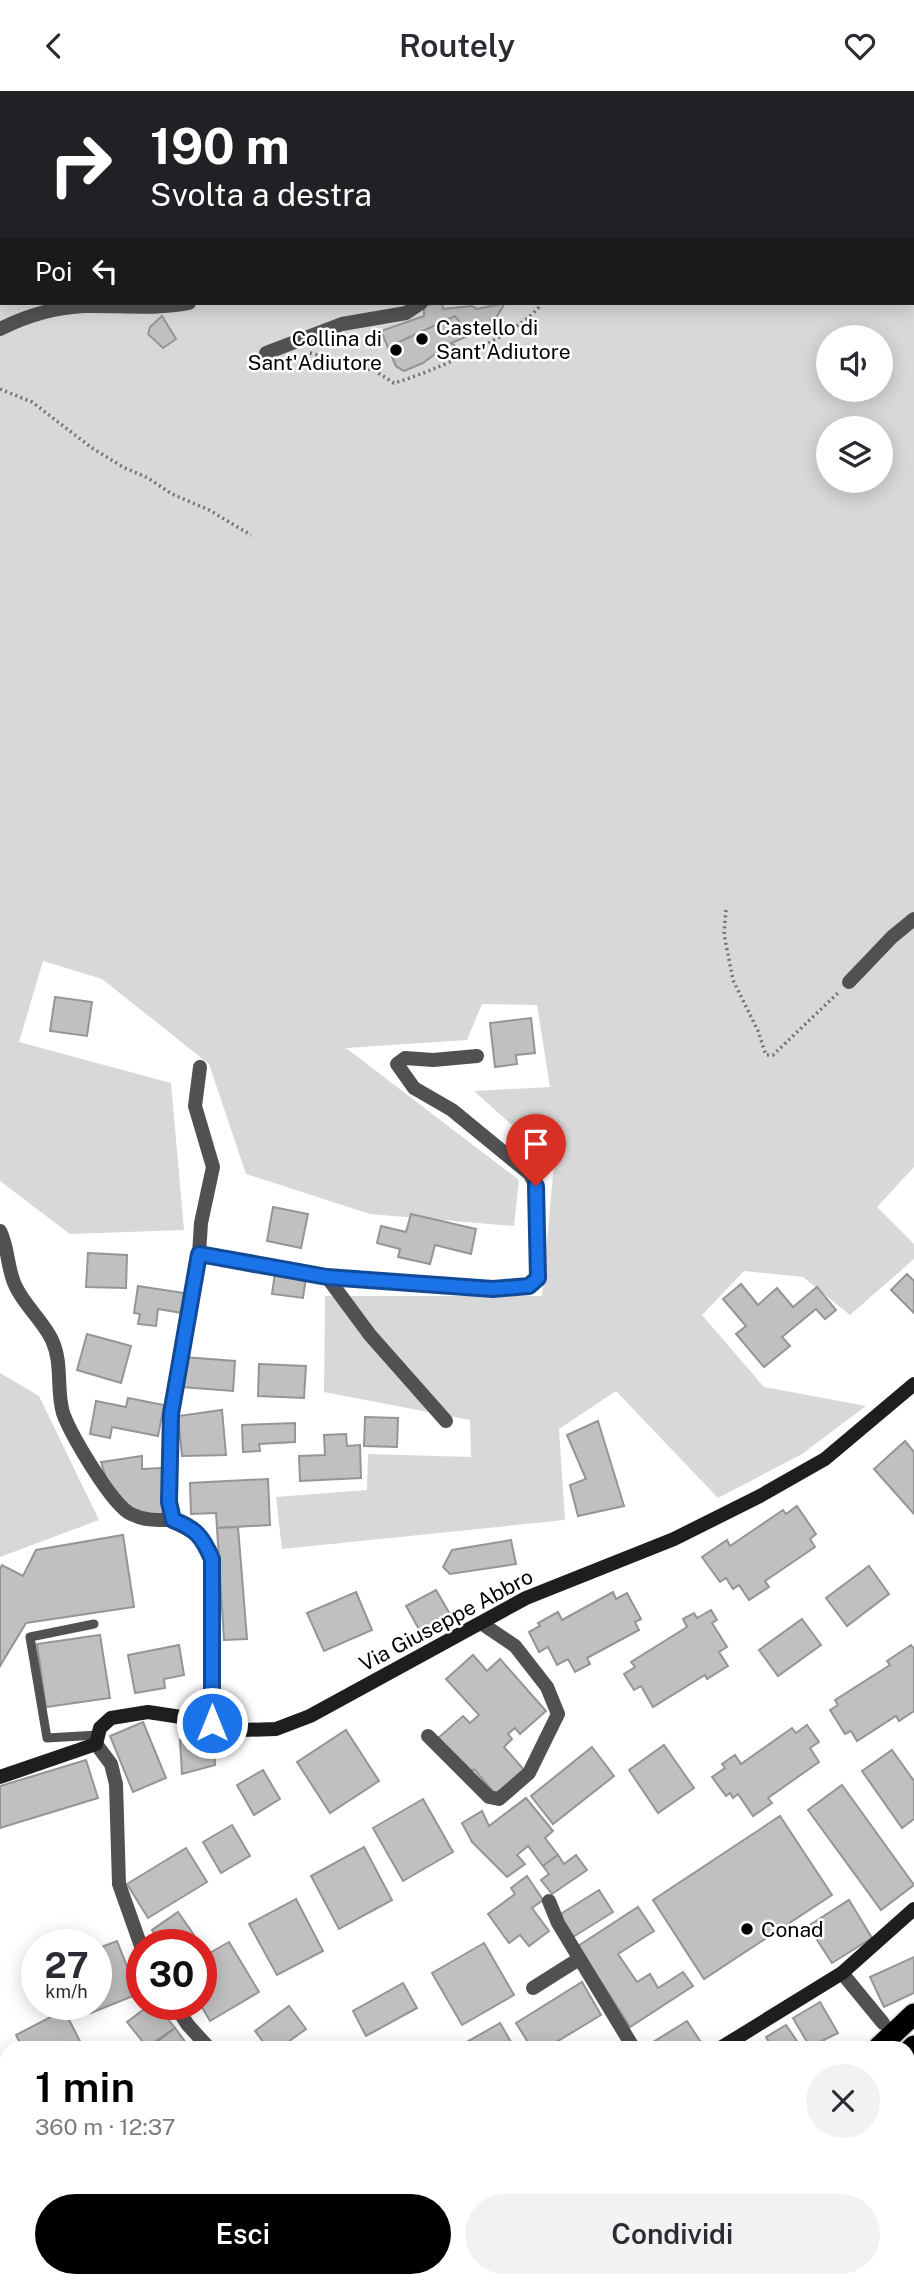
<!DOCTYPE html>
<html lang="it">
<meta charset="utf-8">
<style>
body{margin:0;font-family:"Public Sans",sans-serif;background:#f2f2f3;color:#2b2b33;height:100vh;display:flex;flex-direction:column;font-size:26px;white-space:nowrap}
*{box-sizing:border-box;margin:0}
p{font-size:23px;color:#7c7c81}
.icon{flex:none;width:38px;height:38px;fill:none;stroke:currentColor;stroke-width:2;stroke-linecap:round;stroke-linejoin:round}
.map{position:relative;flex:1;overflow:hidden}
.details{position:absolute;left:0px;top:1950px;width:915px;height:247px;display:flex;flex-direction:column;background:#fff;border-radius:21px 21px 0 0;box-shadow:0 4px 18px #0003}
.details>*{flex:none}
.hud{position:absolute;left:0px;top:0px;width:915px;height:214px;box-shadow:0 4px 18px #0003;background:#202124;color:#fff;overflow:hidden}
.buttons{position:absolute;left:816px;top:234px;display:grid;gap:14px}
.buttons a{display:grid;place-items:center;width:77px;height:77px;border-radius:50%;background:#fff;box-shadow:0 4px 18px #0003;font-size:35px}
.speed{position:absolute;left:21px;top:1838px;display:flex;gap:14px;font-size:35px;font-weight:700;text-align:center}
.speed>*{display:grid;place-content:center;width:91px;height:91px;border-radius:50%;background:#fff;box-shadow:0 4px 18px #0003;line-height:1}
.speed small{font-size:18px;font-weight:400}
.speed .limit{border:10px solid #d22;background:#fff;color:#111}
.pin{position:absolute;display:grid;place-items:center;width:60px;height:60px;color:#fff;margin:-72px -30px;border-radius:50% 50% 50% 0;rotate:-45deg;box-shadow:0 0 7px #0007}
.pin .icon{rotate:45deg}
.me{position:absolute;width:77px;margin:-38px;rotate:0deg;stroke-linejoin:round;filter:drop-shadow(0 0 5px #0008)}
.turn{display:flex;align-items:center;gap:24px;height:147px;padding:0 35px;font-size:32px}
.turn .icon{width:91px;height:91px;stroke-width:2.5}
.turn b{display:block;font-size:49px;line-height:60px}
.then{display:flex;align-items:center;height:66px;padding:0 35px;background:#0003;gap:14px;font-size:26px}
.round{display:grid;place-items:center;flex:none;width:74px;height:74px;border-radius:37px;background:#f2f2f3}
.headline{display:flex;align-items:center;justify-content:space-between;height:119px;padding:0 35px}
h1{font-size:42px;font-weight:600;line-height:52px;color:#000}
.button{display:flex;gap:14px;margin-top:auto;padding:14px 35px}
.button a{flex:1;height:80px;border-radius:42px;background:#000;color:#fff;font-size:28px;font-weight:600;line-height:80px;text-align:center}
.button a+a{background:#f2f2f3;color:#2b2b33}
header{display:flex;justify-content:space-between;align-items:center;height:91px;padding:0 35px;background:#fff;font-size:32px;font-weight:600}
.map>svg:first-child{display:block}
.green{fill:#d8d8d8;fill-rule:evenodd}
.building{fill:#c0c0c0;stroke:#959595;stroke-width:2}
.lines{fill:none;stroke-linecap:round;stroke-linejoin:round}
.highway-casing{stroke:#dbdbdb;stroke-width:24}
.path{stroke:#737373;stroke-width:3.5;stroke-dasharray:2 3.5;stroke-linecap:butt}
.lane{stroke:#515151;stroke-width:9}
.street{stroke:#515151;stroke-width:14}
.secondary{stroke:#1e1e1e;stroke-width:14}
.highway{stroke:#000;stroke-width:21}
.route-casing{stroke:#114b97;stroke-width:18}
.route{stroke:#1a73e8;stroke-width:12}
.poi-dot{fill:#000;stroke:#fff;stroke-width:2.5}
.labels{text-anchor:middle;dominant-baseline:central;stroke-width:5;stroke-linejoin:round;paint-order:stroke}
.poi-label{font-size:21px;fill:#000;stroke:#fff;text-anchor:start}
.street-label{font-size:21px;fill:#000;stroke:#fff}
</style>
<header><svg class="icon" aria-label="back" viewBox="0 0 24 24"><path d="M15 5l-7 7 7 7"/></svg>Routely<svg class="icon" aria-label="heart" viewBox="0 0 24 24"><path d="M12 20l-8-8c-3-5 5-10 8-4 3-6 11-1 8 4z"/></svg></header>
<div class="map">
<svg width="914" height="2195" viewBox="0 0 914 2195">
<rect width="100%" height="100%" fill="#fff"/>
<g class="green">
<path d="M 0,0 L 914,0 L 914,1076 L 877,1116 L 914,1153 L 914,1168 L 850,1224 L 803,1186 L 744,1180 L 702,1224 L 764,1296 L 866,1315 L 802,1363 L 718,1407 L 616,1300 L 559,1338 L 565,1429 L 282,1458 L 276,1406 L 367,1399 L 368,1363 L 471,1366 L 470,1329 L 324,1301 L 325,1205 L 542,1205 L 554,1072 L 474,1000 L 550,996 L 537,914 L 482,913 L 467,949 L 346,957 L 519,1089 L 514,1135 L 370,1123 L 246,1083 L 209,973 L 102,888 L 43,870 L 19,951 L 171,992 L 184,1139 L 70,1143 L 0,1090 ZM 2,2 L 914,2 L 914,212 L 2,212 ZM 828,247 L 880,247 L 880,299 L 828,299 ZM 828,338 L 880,338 L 880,390 L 828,390 Z"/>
<polygon points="0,1282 39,1305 99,1429 0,1466"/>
</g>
<g class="building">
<polygon points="437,212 442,212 443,218 472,215 477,218 505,212 491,235 451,252 458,257 448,266 439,260 423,272 404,280 396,275 381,240 424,225 424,215"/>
<polygon points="162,225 176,248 163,257 148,243 150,236"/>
<polygon points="455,225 470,244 451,252 458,257 448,266 439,260 423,272 404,280 396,275 388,256"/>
<polygon points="55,906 92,911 87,945 50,940"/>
<polygon points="531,927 535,962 516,964 517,973 495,976 490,932"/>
<polygon points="273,1116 308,1123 301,1157 267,1150"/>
<polygon points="411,1123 476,1138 471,1163 435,1154 430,1173 398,1166 400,1158 377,1152 381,1135 406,1141"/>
<polygon points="88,1162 127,1164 126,1197 86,1196"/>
<polygon points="275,1182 306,1186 303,1207 272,1203"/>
<polygon points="907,1183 914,1190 914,1222 891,1199"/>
<polygon points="741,1193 758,1214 777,1197 793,1216 817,1196 836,1219 825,1228 816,1218 782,1246 790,1255 764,1276 736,1243 746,1235 723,1208"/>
<polygon points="138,1195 184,1202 182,1222 158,1218 156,1235 138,1233 140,1223 134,1222"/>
<polygon points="87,1243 131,1255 121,1292 77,1279"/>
<polygon points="184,1266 235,1270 233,1300 182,1296"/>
<polygon points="259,1273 306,1275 304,1307 258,1305"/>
<polygon points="128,1307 164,1314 158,1345 112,1336 110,1347 90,1343 96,1310 126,1316"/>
<polygon points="222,1319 226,1364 182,1365 178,1325"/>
<polygon points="365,1326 398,1327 397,1356 364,1355"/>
<polygon points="598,1330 624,1415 578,1425 570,1394 586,1388 567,1344"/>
<polygon points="295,1332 295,1351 259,1353 260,1360 243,1361 242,1334"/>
<polygon points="346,1343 347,1355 360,1354 361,1387 300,1390 299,1365 325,1364 324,1344"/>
<polygon points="905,1350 914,1361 914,1423 874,1378"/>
<polygon points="142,1365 142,1378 162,1377 167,1424 147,1425 123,1413 108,1394 101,1371"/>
<polygon points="268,1388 270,1434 217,1437 216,1422 191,1423 190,1392"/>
<polygon points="797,1415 816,1443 810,1448 815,1456 765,1490 769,1496 749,1509 739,1494 733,1498 726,1487 720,1491 702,1466 727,1449 730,1455 783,1419 786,1423"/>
<polygon points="238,1436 247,1548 224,1549 217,1437"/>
<polygon points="123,1444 134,1516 26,1532 0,1575 0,1478 2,1474 23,1485 36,1459"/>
<polygon points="511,1449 516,1473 450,1483 443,1476 452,1459"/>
<polygon points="869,1475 889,1503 847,1535 826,1507"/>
<polygon points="436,1499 451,1525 421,1542 406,1515"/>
<polygon points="356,1501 372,1539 324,1560 307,1522"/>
<polygon points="613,1501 616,1508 627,1502 641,1528 635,1531 639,1539 587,1567 590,1573 575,1581 568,1568 557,1574 548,1556 539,1561 529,1541 540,1535 538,1532 558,1521 562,1529"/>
<polygon points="711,1519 717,1529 712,1532 727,1556 719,1561 728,1575 707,1588 705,1584 653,1616 641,1595 634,1599 624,1583 635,1576 631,1571 687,1536 683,1528 694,1522 697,1527"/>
<polygon points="802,1528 821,1554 778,1585 759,1559"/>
<polygon points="100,1544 110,1607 46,1616 37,1553"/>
<polygon points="179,1554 184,1584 164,1588 165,1597 135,1602 128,1564"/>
<polygon points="911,1554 914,1558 914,1620 899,1630 896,1625 857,1650 851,1640 845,1643 830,1619 838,1614 835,1609 890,1574 887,1570"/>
<polygon points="473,1564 487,1580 500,1568 546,1620 520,1643 515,1637 508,1643 512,1648 504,1656 524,1679 496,1704 474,1678 467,1683 437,1648 463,1625 470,1632 479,1624 446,1588"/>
<polygon points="143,1631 166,1687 133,1701 110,1645"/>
<polygon points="807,1634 819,1651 810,1657 819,1671 768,1707 772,1712 753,1725 738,1703 733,1707 730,1702 726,1705 712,1686 725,1677 722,1673 735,1664 741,1673 792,1637 796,1642"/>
<polygon points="346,1639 379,1690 330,1722 297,1671"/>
<polygon points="180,1649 214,1658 215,1674 182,1683"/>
<polygon points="664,1654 694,1697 658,1722 629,1679"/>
<polygon points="592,1656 614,1685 553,1733 531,1705"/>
<polygon points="892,1659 914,1690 914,1728 902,1737 862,1680"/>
<polygon points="86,1669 98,1707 0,1737 0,1695"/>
<polygon points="263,1679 280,1708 254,1724 237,1694"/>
<polygon points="842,1694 914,1794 881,1819 808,1719"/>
<polygon points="526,1707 553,1740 545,1747 558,1764 543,1775 528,1755 517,1764 525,1773 507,1786 472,1751 462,1732 482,1720 489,1735"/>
<polygon points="423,1708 453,1761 403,1790 373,1737"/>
<polygon points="780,1725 832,1804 704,1888 653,1809"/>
<polygon points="232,1734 250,1765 221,1782 203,1751"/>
<polygon points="364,1756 392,1809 339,1838 311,1785"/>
<polygon points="186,1757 207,1791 148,1827 127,1793"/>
<polygon points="558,1764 564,1773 576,1764 587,1779 552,1803 541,1789 549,1783 543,1775"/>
<polygon points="527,1785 543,1809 532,1817 549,1840 529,1855 520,1844 509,1852 488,1823 515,1803 511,1797"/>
<polygon points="599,1799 613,1821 573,1846 559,1824"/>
<polygon points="296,1808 323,1860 277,1884 249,1833"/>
<polygon points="849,1809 872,1847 832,1872 808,1835"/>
<polygon points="638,1816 654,1840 618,1863 637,1891 650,1883 658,1897 683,1881 693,1895 630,1936 578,1855"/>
<polygon points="178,1821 194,1844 181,1853 162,1853 152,1839"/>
<polygon points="117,1850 138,1903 91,1922 87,1913 96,1913 96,1858"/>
<polygon points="229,1851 259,1901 210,1930 200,1913 201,1867"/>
<polygon points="484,1852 514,1904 462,1934 432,1882"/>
<polygon points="914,1866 914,1902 884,1916 870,1886"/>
<polygon points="582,1891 601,1924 548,1956 531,1956 516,1932"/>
<polygon points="403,1892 417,1917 366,1945 353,1920"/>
<polygon points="820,1911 838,1942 810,1956 793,1927"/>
<polygon points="151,1913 156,1913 175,1937 147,1956 127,1931"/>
<polygon points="289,1915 306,1938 281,1956 267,1956 255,1940"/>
<polygon points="64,1919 83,1956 22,1956 16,1944"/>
<polygon points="687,1930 704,1956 645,1956"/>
<polygon points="500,1932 514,1956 458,1956"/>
<polygon points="786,1934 801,1956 772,1956 766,1946"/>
<polygon points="175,1937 189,1956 150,1956"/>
<polygon points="7,1969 7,2016 0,2004 0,1974"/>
<polygon points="913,1979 914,1980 914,2022 908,2015 908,1984"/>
<polygon points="913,2021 914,2022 914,2065 908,2057 908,2024"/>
<polygon points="76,2189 146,2189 150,2195 79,2195"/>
<polygon points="176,2189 220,2189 206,2195 180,2195"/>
<polygon points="334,2189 381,2189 385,2195 338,2195"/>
<polygon points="471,2189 498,2189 504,2195 465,2195"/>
</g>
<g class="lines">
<defs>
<g id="highway">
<polyline points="879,1956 914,1923"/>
<polyline points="908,1961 914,1955"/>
<polyline points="631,2195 637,2189"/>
<polyline points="664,2195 670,2189"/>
</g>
</defs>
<use href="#highway" class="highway-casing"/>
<g class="path">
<polyline points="368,246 383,245"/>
<path d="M 310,262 L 375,280 L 394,292 C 430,282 521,243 542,212"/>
<polyline points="0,298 32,311 92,357 123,376 148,387 172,403 209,419 251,444"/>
<polyline points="726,819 724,843 733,889 758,940 766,964 773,964 840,900"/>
</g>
<polyline class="lane" points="94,1533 30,1546 47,1647 98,1644"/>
<g class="street">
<path d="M 0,238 C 26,225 55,216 85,215 C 119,214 155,219 189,212"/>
<polyline points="266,262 342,233 406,222 421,212"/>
<polyline points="849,891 892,846 914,828"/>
<path d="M 200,976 L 195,1015 L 213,1076 L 201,1132 L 199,1163 L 171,1323 L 169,1411 L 173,1429 C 196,1438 202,1445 212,1468 L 212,1632"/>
<path d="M 0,1140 C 9,1158 7,1179 16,1196 C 25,1215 43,1230 52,1249 C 63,1273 56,1298 63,1322 C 71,1344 112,1414 131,1423 C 145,1430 158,1429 173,1429"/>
<polyline points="199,1163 327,1186 493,1198 529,1195 538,1187 536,1095 530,1083 452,1019 414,997 397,973 405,967 433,969 477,965"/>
<polyline points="327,1186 370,1244 446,1330"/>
<polyline points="428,1645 489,1706 499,1708 529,1682 558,1623 547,1596 515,1555 481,1532"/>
<polyline points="96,1653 111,1673 116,1693 119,1793 142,1858"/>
<polyline points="549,1810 558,1832 633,1956"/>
<polyline points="842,1882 883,1932"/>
<polyline points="533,1897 579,1868"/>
<polyline points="174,1913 188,1934 208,1956"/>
<polyline points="390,2189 395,2195"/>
</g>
<g class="secondary">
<polyline points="0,1686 96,1653 100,1637 111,1627 148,1621 181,1626 241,1639 276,1638 310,1625 526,1507 674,1448 760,1405 825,1368 914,1293"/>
<polyline points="722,1956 842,1882 914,1818"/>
<polyline points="703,2189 712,2195"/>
<polyline points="231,2195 244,2189"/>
</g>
<use href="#highway" class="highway"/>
</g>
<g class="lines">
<defs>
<path id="route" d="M 212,1632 L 212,1468 C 202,1445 196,1438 173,1429 L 169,1411 L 171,1323 L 199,1163 L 327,1186 L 493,1198 L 529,1195 L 538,1187 L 536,1095"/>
</defs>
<use href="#route" class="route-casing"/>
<use href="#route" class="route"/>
</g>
<g class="poi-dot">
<circle cx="422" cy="248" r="7"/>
<circle cx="396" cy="259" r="7"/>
<circle cx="747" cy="1838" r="7"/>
</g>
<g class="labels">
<g class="poi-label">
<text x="436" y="236">Castello di<tspan x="436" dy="24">Sant'Adiutore</tspan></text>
<text x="382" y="247" text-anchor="end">Collina di<tspan x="382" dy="24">Sant'Adiutore</tspan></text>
<text x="761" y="1838">Conad</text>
</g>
<g class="street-label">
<text transform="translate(446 1529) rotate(-28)">Via Giuseppe Abbro</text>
</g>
</g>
</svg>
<div class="buttons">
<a><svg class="icon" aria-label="sound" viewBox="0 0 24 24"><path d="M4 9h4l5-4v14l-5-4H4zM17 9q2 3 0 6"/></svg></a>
<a><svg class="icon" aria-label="layers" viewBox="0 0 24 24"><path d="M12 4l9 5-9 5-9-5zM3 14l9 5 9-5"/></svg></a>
</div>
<div class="speed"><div>27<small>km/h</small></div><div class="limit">30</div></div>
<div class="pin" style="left:536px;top:1095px;background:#d93025"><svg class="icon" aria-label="arrive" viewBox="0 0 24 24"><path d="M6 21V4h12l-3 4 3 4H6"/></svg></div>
<svg class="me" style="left:212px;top:1632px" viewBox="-20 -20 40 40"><circle r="17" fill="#1a73e8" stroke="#fff" stroke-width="3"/><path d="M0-11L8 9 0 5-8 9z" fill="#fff"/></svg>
<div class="hud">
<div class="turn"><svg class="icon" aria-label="right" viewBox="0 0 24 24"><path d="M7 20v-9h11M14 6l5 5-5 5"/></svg><div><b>190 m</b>Svolta a destra</div></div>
<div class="then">Poi<svg class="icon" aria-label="left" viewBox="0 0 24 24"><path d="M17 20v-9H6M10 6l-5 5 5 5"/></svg></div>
</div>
<section class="details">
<div class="headline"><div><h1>1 min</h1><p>360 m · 12:37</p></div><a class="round"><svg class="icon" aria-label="close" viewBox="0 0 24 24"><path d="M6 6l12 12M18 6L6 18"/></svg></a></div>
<div class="button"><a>Esci</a><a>Condividi</a></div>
</section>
</div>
